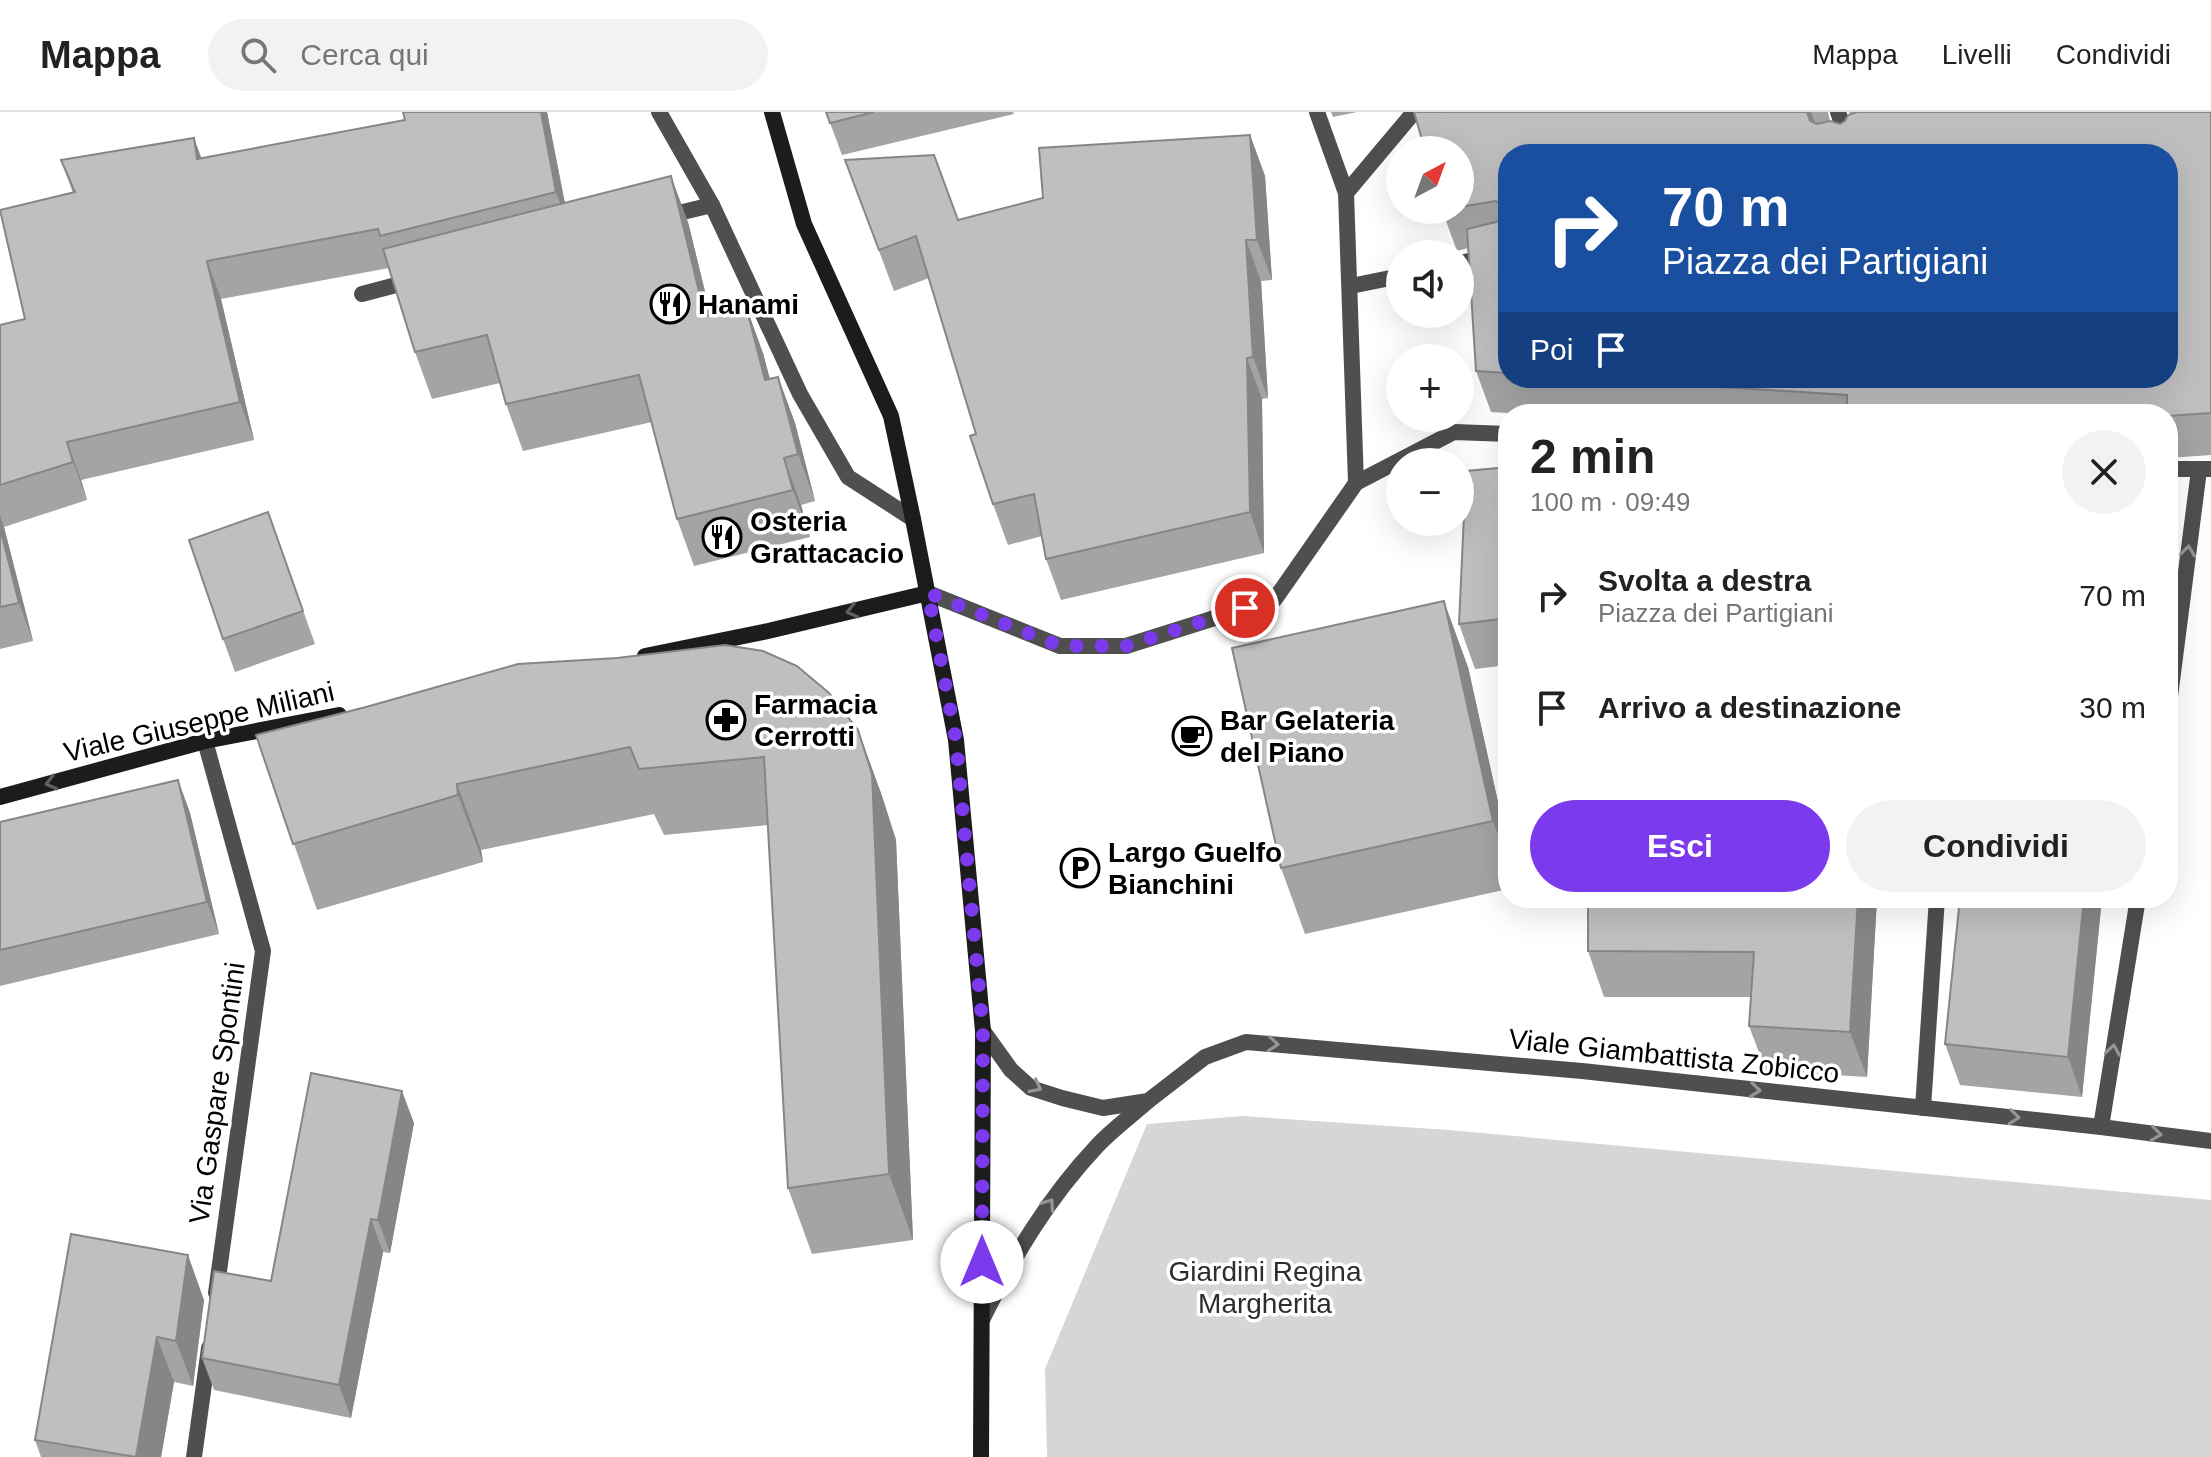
<!DOCTYPE html>
<html lang="it">
<meta charset="utf-8">
<style>
body{margin:0;font-family:Arial,sans-serif;background:#f2f2f2;color:#222;height:100vh;display:flex;flex-direction:column;font-size:30px;white-space:nowrap}
*{box-sizing:border-box;margin:0}
p{font-size:26px;color:#767676}
.icon{flex:none;width:44px;height:44px;fill:none;stroke:currentColor;stroke-width:2;stroke-linecap:round;stroke-linejoin:round}
.map{position:relative;flex:1;overflow:hidden}
.details{position:absolute;left:1498px;top:292px;width:680px;height:504px;display:flex;flex-direction:column;background:#fff;border-radius:32px;box-shadow:0 8px 32px #0002}
.details>*{flex:none}
.top-card{position:absolute;left:1498px;top:32px;width:680px;height:244px;border-radius:32px;box-shadow:0 8px 32px #0002;background:#1a4fa0;color:#fff;overflow:hidden}
.needle{width:52px;rotate:41deg}
.tools{position:absolute;left:1386px;top:24px;display:grid;gap:16px}
.tools a{display:grid;place-items:center;width:88px;height:88px;border-radius:50%;background:#fff;box-shadow:0 8px 32px #0002;font-size:40px}
.pin{position:absolute;display:grid;place-items:center;width:68px;height:68px;color:#fff;margin:-34px;border:4px solid #fff;border-radius:50%;box-shadow:0 2px 8px #0007}
.me{position:absolute;width:88px;margin:-44px;rotate:0deg;stroke-linejoin:round;filter:drop-shadow(0 0 6px #0008)}
.turn{display:flex;align-items:center;gap:28px;height:168px;padding:0 32px;font-size:36px}
.turn .icon{width:104px;height:104px;stroke-width:2.5}
.turn b{display:block;font-size:56px;line-height:68px}
.then{display:flex;align-items:center;height:76px;padding:0 32px;background:#0003;gap:16px;font-size:30px}
.round{display:grid;place-items:center;flex:none;width:84px;height:84px;border-radius:42px;background:#f2f2f2}
.headline{display:flex;align-items:center;justify-content:space-between;height:136px;padding:0 32px}
h1{font-size:48px;font-weight:600;line-height:60px}
.cta{display:flex;gap:16px;margin-top:auto;padding:16px 32px}
.cta a{flex:1;height:92px;border-radius:48px;background:#7c3aed;color:#fff;font-size:32px;font-weight:600;line-height:92px;text-align:center}
.cta a+a{background:#f2f2f2;color:#222}
ul{padding:0;list-style:none}
li{display:flex;align-items:center;gap:24px;height:112px;padding:0 32px}
li div{flex:1}
li b{display:block;font-size:30px}
li em{font-style:normal}
header{display:flex;align-items:center;gap:48px;box-sizing:border-box;height:112px;padding:0 40px;background:#fff;border-bottom:2px solid #e0e0e0}
header strong{font-size:38px}
nav{display:flex;gap:44px;margin-inline-start:auto;font-size:28px}
.search{width:560px;height:72px;background:#f2f2f2;display:flex;align-items:center;gap:20px;box-sizing:border-box;padding:0 28px;border-radius:44px;color:#767676;font-size:30px}
.map>svg:first-child{display:block}
.green{fill:#d6d6d6}
.lines{fill:none;stroke-linecap:round;stroke-linejoin:round}
.street{stroke:#4f4f4f;stroke-width:16}
.secondary{stroke:#1c1c1c;stroke-width:16}
.wall{fill:#a4a4a4;fill-rule:evenodd}
.shaded-wall{fill:#868686}
.building{fill:#bfbfbf;stroke:#868686;stroke-width:2}
.oneway{stroke:#959595}
.oneway2{stroke:#606060}
.route{stroke:#7c3aed;stroke-width:14;stroke-dasharray:0 25.2}
.labels{text-anchor:middle;dominant-baseline:central;stroke-width:7;stroke-linejoin:round;paint-order:stroke}
.poi-label{font-size:28px;font-weight:bold;fill:#000;stroke:#fff;text-anchor:start}
.street-label{font-size:28px;fill:#000;stroke:#fff}
.park-label{font-size:28px;fill:#2d2d2d;stroke:#fff}
</style>
<header>
<strong>Mappa</strong>
<div class="search"><svg class="icon" aria-label="search" viewBox="0 0 24 24"><circle cx="10" cy="10" r="6"/><path d="M15 15l6 6"/></svg>Cerca qui</div>
<nav><a>Mappa</a><a>Livelli</a><a>Condividi</a></nav>
</header>
<div class="map">
<svg width="2211" height="1345" viewBox="0 0 2211 1345">
<rect width="100%" height="100%" fill="#fff"/>
<polygon class="green" points="1242,1004 1449,1018 2211,1088 2211,1345 1047,1345 1045,1257 1147,1012"/>
<g class="lines">
<g class="street">
<polyline points="659,0 712,93"/>
<polyline points="1317,0 1346,81 1356,371"/>
<polyline points="1838,0 1852,42"/>
<polyline points="1346,81 1414,0"/>
<polyline points="666,104 712,93 800,282 848,365 913,407"/>
<polyline points="1460,151 1508,140"/>
<polyline points="1351,174 1400,164"/>
<polyline points="362,182 415,168"/>
<polyline points="2168,357 2211,357"/>
<polyline points="928,481 1060,534 1126,534 1275,487 1356,371 1454,320 1508,322"/>
<polyline points="2168,600 2199,358"/>
<polyline points="205,629 263,839 216,1181"/>
<polyline points="983,919 1011,958 1031,976 1062,986 1103,996 1148,989 1205,945 1246,930 1582,959 2101,1015 2211,1029"/>
<polyline points="1923,996 1937,786"/>
<polyline points="2101,1015 2138,786"/>
<path d="M 982,1208 C 1013,1145 1048,1086 1097,1034 C 1112,1018 1131,1004 1148,989"/>
<polyline points="194,1345 209,1236"/>
</g>
<g class="secondary">
<polyline points="772,0 804,112 891,304 913,407 956,628 983,919 981,1345"/>
<polyline points="645,544 768,519 928,481"/>
<polyline points="0,685 205,629 339,603"/>
</g>
</g>
<g class="wall">
<polygon points="547,0 565,91 688,110 711,203 763,241 770,267 778,265 795,311 815,389 801,393 810,425 694,454 677,407 652,310 523,339 506,292 500,271 432,287 415,240 389,156 221,187 254,328 81,368 87,388 4,415 33,529 0,537 0,213 25,207 73,81 61,48 201,46"/>
<polygon points="826,0 1013,0 1014,2 842,43"/>
<polygon points="1331,0 1357,0 1333,5"/>
<path d="M 1414,0 L 1828,0 L 1830,9 L 1840,12 L 1845,9 L 1850,2 L 1849,0 L 2211,0 L 2211,343 L 2168,346 L 2168,302 L 1523,302 L 1491,300 L 1476,259 L 1468,136 L 1457,139 L 1442,98 L 1460,98 L 1460,38 ZM 1508,42 L 2168,266 L 1873,270 L 1873,266 L 1508,266 Z"/>
<polygon points="1250,23 1265,64 1272,168 1261,169 1268,286 1262,287 1264,441 1061,488 1046,447 1042,424 1008,433 993,392 976,322 929,166 894,179 845,48 958,108 1043,86"/>
<polygon points="1508,355 1508,553 1475,557 1459,512"/>
<polygon points="268,400 315,532 235,560 223,527"/>
<polygon points="1468,555 1508,735 1508,777 1305,822 1281,756"/>
<polygon points="858,618 882,684 896,728 913,1128 812,1142 788,1076 768,713 664,723 654,702 481,738 483,750 317,798 256,623"/>
<polygon points="178,668 190,701 219,822 0,874 0,710"/>
<polygon points="1588,786 1877,786 1867,965 1766,959 1749,914 1751,885 1604,885 1588,839"/>
<polygon points="2102,786 2082,985 1960,973 1945,932"/>
<polygon points="414,1011 390,1141 383,1140 351,1306 214,1278 202,1246"/>
<polygon points="71,1122 204,1188 193,1274 174,1270 161,1345 41,1345 35,1328"/>
</g>
<g class="shaded-wall">
<polygon points="541,0 547,0 570,118 556,80"/>
<polygon points="1807,0 1811,0 1824,35 1822,41"/>
<polygon points="1250,23 1265,64 1272,168 1257,128"/>
<polygon points="194,26 208,64 197,47"/>
<polygon points="671,64 688,110 722,251 705,204"/>
<polygon points="1246,128 1261,169 1268,286 1253,245"/>
<polygon points="207,149 221,187 254,328 240,290"/>
<polygon points="746,194 763,241 782,314 765,268"/>
<polygon points="1247,246 1262,287 1264,441 1250,400"/>
<polygon points="778,265 795,311 815,389 798,342"/>
<polygon points="1858,266 1873,266 1871,302"/>
<polygon points="67,330 81,368 87,388 73,350"/>
<polygon points="784,346 801,393 810,425 793,378"/>
<polygon points="2168,355 2173,368 2168,409"/>
<polygon points="0,403 4,415 33,529 19,491 0,416"/>
<polygon points="1444,489 1468,555 1508,735 1508,750 1493,709"/>
<polygon points="858,618 882,684 896,728 913,1128 889,1062"/>
<polygon points="178,668 190,701 219,822 207,790"/>
<polygon points="457,672 481,738 483,750 458,683"/>
<polygon points="1858,786 1877,786 1867,965 1850,920"/>
<polygon points="2084,786 2102,786 2082,985 2068,945"/>
<polygon points="402,979 414,1011 390,1141 378,1108"/>
<polygon points="371,1107 383,1140 351,1306 339,1273"/>
<polygon points="188,1143 204,1188 193,1274 176,1229"/>
<polygon points="157,1225 174,1270 161,1345 136,1345"/>
</g>
<g class="building">
<polygon points="403,0 541,0 556,80 380,124 378,117 207,149 240,290 67,330 73,350 0,373 0,213 25,207 0,98 75,80 61,48 194,26 197,47 405,8"/>
<polygon points="826,0 874,0 830,11"/>
<polygon points="1414,0 1807,0 1810,9 1817,12 1830,9 1840,12 1845,9 1848,3 1857,0 2211,0 2211,301 2168,304 2168,302 1847,302 1847,283 1580,266 1858,266 1866,272 1872,271 1877,266 2168,266 2168,42 1508,42 1508,261 1476,259 1467,117 1496,110 1501,107 1504,98 1502,93 1496,89 1466,94 1465,92 1460,94 1460,38 1425,38"/>
<polygon points="1250,23 1257,128 1246,128 1253,245 1247,246 1250,400 1046,447 1034,382 993,392 970,324 976,322 916,124 879,138 845,48 934,43 958,108 1043,86 1039,36"/>
<polygon points="671,64 705,204 746,194 765,268 778,265 798,342 784,346 793,378 677,407 639,263 506,292 487,223 415,240 383,137"/>
<polygon points="1508,355 1508,506 1459,512 1466,359"/>
<polygon points="268,400 303,499 223,527 189,428"/>
<polygon points="0,416 19,491 0,495"/>
<polygon points="1444,489 1493,709 1281,756 1232,536"/>
<polygon points="725,533 763,539 797,554 829,581 858,618 872,662 889,1062 788,1076 764,645 639,657 630,635 457,672 458,683 293,732 256,623 366,595 518,552 617,546"/>
<polygon points="178,668 207,790 0,838 0,710"/>
<polygon points="1588,786 1858,786 1850,920 1749,914 1754,840 1588,839"/>
<polygon points="1960,786 2084,786 2068,945 1945,932"/>
<polygon points="311,961 402,979 378,1108 371,1107 339,1273 202,1246 214,1159 271,1169"/>
<polygon points="71,1122 188,1143 176,1229 157,1225 136,1345 35,1328"/>
</g>
<defs><path id="oneway-chevron" d="M-2-3.5L2.5 0L-2 3.5" fill="none" stroke-width="1.6" stroke-linecap="round" stroke-linejoin="round" transform="scale(2)"/></defs>
<g class="oneway">
<use href="#oneway-chevron" transform="translate(2188 439) rotate(-83)"/>
<use href="#oneway-chevron" transform="translate(1273 932) rotate(5)"/>
<use href="#oneway-chevron" transform="translate(2113 938) rotate(-81)"/>
<use href="#oneway-chevron" transform="translate(1036 975) rotate(27)"/>
<use href="#oneway-chevron" transform="translate(1755 978) rotate(6)"/>
<use href="#oneway-chevron" transform="translate(2014 1005) rotate(6)"/>
<use href="#oneway-chevron" transform="translate(2156 1022) rotate(7)"/>
<use href="#oneway-chevron" transform="translate(1049 1092) rotate(-55)"/>
</g>
<g class="oneway2">
<use href="#oneway-chevron" transform="translate(852 499) rotate(166)"/>
<use href="#oneway-chevron" transform="translate(51 671) rotate(165)"/>
</g>
<g class="lines">
<polyline class="route" points="982,1150 983,919 956,628 928,481 1060,534 1126,534 1245,496"/>
</g>
<defs>
<symbol id="restaurant-ring" viewBox="-11 -11 22 22"><circle r="9.5" fill="#fff" stroke="#000" stroke-width="1.5"/><path d="M-5-6h1v4h1v-4h1v4h1v-4h1v5L-1.5 .5V6h-2V.5L-5-1ZM5-6V6H3V1.5H1.5Q1.5-4 5-6Z" fill="#000"/></symbol>
<symbol id="pharmacy-ring" viewBox="-11 -11 22 22"><circle r="9.5" fill="#fff" stroke="#000" stroke-width="1.5"/><path d="M-2-6h4v4h4v4h-4v4h-4v-4h-4v-4h4Z" fill="#000"/></symbol>
<symbol id="cafe-ring" viewBox="-11 -11 22 22"><circle r="9.5" fill="#fff" stroke="#000" stroke-width="1.5"/><path d="M-5.5-4.5H6V0H3Q3 3.5 0 3.5H-2.5Q-5.5 3.5-5.5 0ZM3-3.2v2h1.7v-2ZM-6 4.5H4V6H-6Z" fill="#000"/></symbol>
<symbol id="parking-ring" viewBox="-11 -11 22 22"><circle r="9.5" fill="#fff" stroke="#000" stroke-width="1.5"/><path d="M-3.5-5.5H1a3.5 3.5 0 0 1 0 7H-1V5.5H-3.5ZM-1-3.4V-.6H.8a1.4 1.4 0 0 0 0-2.8Z" fill="#000"/></symbol>
</defs>
<g fill-rule="evenodd">
<use href="#restaurant-ring" x="648" y="170" width="44" height="44"/>
<use href="#restaurant-ring" x="700" y="403" width="44" height="44"/>
<use href="#pharmacy-ring" x="704" y="586" width="44" height="44"/>
<use href="#cafe-ring" x="1170" y="602" width="44" height="44"/>
<use href="#parking-ring" x="1058" y="734" width="44" height="44"/>
</g>
<g class="labels">
<g class="poi-label">
<text x="698" y="192">Hanami</text>
<text x="750" y="409">Osteria<tspan x="750" dy="32">Grattacacio</tspan></text>
<text x="754" y="592">Farmacia<tspan x="754" dy="32">Cerrotti</tspan></text>
<text x="1220" y="608">Bar Gelateria<tspan x="1220" dy="32">del Piano</tspan></text>
<text x="1108" y="740">Largo Guelfo<tspan x="1108" dy="32">Bianchini</tspan></text>
</g>
<g class="street-label">
<text transform="translate(199 610) rotate(-13)">Viale Giuseppe Miliani</text>
<text transform="translate(1674 944) rotate(6)">Viale Giambattista Zobicco</text>
<text transform="translate(217 981) rotate(-82)">Via Gaspare Spontini</text>
</g>
<g class="park-label">
<text x="1265" y="1159">Giardini Regina<tspan x="1265" dy="32">Margherita</tspan></text>
</g>
</g>
</svg>
<div class="tools">
<a><svg class="needle" viewBox="-14 -14 28 28"><path d="M0-13l5 13h-10z" fill="#e53935"/><path d="M0 13l5-13h-10z" fill="#767676"/></svg></a>
<a><svg class="icon" aria-label="sound" viewBox="0 0 24 24"><path d="M4 9h4l5-4v14l-5-4H4zM17 9q2 3 0 6"/></svg></a>
<a>+</a>
<a>−</a>
</div>
<div class="pin" style="left:1245px;top:496px;background:#d93025"><svg class="icon" aria-label="arrive" viewBox="0 0 24 24"><path d="M6 21V4h12l-3 4 3 4H6"/></svg></div>
<svg class="me" style="left:982px;top:1150px" viewBox="-20 -20 40 40"><circle r="19" fill="#fff"/><path d="M0-13L10 11 0 6-10 11z" fill="#7c3aed"/></svg>
<div class="top-card">
<div class="turn"><svg class="icon" aria-label="right" viewBox="0 0 24 24"><path d="M7 20v-9h11M14 6l5 5-5 5"/></svg><div><b>70 m</b>Piazza dei Partigiani</div></div>
<div class="then">Poi<svg class="icon" aria-label="arrive" viewBox="0 0 24 24"><path d="M6 21V4h12l-3 4 3 4H6"/></svg></div>
</div>
<section class="details">
<div class="headline"><div><h1>2 min</h1><p>100 m · 09:49</p></div><a class="round"><svg class="icon" aria-label="close" viewBox="0 0 24 24"><path d="M6 6l12 12M18 6L6 18"/></svg></a></div>
<ul>
<li><svg class="icon" aria-label="right" viewBox="0 0 24 24"><path d="M7 20v-9h11M14 6l5 5-5 5"/></svg><div><b>Svolta a destra</b><p>Piazza dei Partigiani</p></div><em>70 m</em></li>
<li><svg class="icon" aria-label="arrive" viewBox="0 0 24 24"><path d="M6 21V4h12l-3 4 3 4H6"/></svg><div><b>Arrivo a destinazione</b></div><em>30 m</em></li>
</ul>
<div class="cta"><a>Esci</a><a>Condividi</a></div>
</section>
</div>
